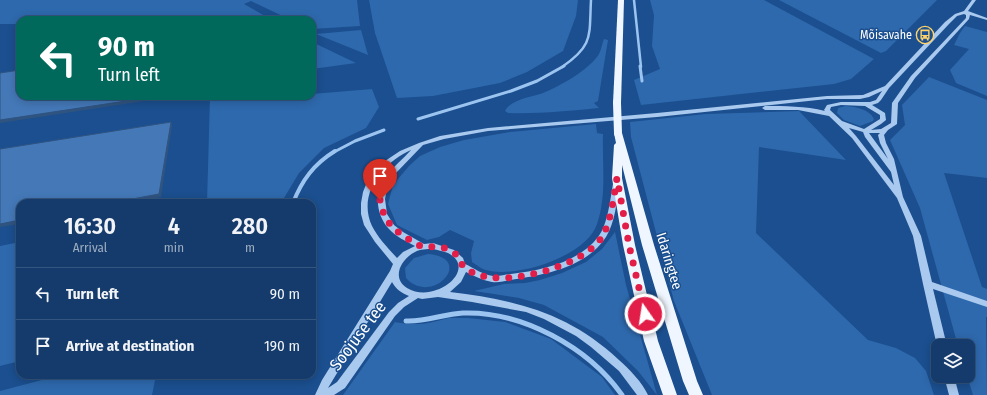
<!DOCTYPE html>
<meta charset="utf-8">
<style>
body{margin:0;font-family:"Fira Sans Condensed",sans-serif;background:#1d4271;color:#f1f3f6;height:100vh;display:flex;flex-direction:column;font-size:15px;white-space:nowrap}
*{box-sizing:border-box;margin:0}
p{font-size:13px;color:#9dadc1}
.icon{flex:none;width:22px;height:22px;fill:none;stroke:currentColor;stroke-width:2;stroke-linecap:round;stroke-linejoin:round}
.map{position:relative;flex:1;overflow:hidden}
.drawer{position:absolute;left:16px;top:199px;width:300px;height:180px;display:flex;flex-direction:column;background:#143b6b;border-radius:12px;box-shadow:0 2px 10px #0003,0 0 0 1px #33557e}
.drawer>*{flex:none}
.hud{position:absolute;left:16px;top:16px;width:300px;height:84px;border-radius:12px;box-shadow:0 2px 10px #0003,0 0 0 1px #33557e;background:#00695c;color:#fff;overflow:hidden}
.controls{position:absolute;left:931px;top:339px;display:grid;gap:8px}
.controls a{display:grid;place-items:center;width:44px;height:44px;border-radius:8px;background:#143b6b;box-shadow:0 2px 10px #0003,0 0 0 1px #33557e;font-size:20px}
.pin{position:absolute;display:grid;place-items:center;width:34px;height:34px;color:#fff;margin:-41px -17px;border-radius:50% 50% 50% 0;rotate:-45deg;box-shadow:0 0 4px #0007}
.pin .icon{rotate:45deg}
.me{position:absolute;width:44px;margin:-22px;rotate:347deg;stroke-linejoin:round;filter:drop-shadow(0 0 3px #0008)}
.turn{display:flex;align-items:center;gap:14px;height:84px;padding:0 16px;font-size:18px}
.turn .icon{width:52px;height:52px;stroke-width:2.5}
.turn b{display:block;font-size:28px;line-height:34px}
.eta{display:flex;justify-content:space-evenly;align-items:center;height:68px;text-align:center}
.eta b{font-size:24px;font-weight:600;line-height:28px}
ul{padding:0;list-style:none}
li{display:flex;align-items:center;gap:12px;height:52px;padding:0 16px;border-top:1px solid #33557e}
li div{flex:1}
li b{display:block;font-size:15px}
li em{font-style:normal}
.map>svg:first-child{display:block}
.green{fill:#2e69ad}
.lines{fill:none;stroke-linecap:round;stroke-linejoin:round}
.stream-far3{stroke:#9cc4f0;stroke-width:2.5}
.stream-far2{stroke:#9cc4f0;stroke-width:3}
.stream-far1{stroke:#9cc4f0;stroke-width:4}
.stream{stroke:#9cc4f0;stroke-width:5}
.minor{fill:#a9c9ee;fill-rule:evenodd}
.major{fill:#f0f6ff;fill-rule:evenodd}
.major-bridge{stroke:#f0f6ff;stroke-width:8}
.shaded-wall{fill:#305480}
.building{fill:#4478b7;stroke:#305480}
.route{stroke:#e11d48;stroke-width:7;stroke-dasharray:0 12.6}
.labels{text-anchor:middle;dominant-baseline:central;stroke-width:3;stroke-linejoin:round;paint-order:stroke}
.far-poi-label{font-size:12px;fill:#fff;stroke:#1b4f8f;text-anchor:end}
.street-label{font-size:14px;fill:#fff;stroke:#1b4f8f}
.near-street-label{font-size:17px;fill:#fff;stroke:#1b4f8f}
</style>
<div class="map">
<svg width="987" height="395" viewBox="0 0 987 395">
<rect width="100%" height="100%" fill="#1b4f8f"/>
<g class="green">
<polygon points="0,0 357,0 360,26 312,29 312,20 291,20 251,1 244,4 272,20 20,20 20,24 0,24"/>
<polygon points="369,0 578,0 576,16 563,51 527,72 500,83 433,96 397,98 375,33"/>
<polygon points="650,0 764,0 874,59 851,79 834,84 641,105 634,80 660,69 652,46 654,15"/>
<polygon points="779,0 937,0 886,51 881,53"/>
<polygon points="965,26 987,32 987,96 956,83 950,70 969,49 954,45 960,33"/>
<polygon points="361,30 368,55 316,34"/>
<path d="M 604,39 L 608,40 L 598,101 L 594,103 L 599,108 C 568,111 539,114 508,113 L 505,111 C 511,99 532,97 543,93 C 560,86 589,70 599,54 C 601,50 602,44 604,39 Z"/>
<polygon points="312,42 356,63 312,69"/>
<polygon points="929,77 987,100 987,178 944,173 982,287 987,289 987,317 986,317 987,395 973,395 967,376 968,346 958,346 920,208 890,140 905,125 902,105"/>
<polygon points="372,89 379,107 366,128 324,148 299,173 281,203 207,203 210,96 312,96 312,94"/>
<path d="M 846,106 C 856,107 869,109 874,119 L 873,121 L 860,126 L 844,120 L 837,113 L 838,108 Z"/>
<polygon points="799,111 846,160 759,147 756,233 868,340 896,348 915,358 926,371 934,395 712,395 674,301 631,137 630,122 706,114"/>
<path d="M 596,124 L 597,133 L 603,134 C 602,163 607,196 597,224 C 587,256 516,279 486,270 C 481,269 477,265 472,262 L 471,253 L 474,241 L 450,230 L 439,237 L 427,240 L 397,225 L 388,204 L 393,185 L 409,166 L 420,156 L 440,147 L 464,140 L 510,132 Z"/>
<polygon points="615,232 626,285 657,395 638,371 603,337 544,305 519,298 474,291 504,284 525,283 540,280 562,273 586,262 602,249"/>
<polygon points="20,242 20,361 0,366 0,246"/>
<path d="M 428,254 C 476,258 432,307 406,278 L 405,268 L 414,258 Z"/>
<path d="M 449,318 L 468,318 L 505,322 L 551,339 L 602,377 L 615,395 L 343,395 L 395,322 C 417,326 427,324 449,318 Z"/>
<polygon points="61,375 156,375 152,395 0,395 0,391"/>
</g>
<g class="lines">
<g class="stream-far3">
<polyline points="634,0 641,67"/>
<path d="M 562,67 C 594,45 589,36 591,0"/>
</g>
<g class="stream-far2">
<polyline points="640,66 642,81"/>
<polyline points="418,119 511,91 537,81 564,66"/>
<polyline points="334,152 355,141 384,130"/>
</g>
<path class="stream-far1" d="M 293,203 C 302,180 314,164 335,151"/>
<path class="stream" d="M 406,321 C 426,322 443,314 463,313 C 522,311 588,347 622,395"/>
<g class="minor">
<path d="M 972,0 L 976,0 L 968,11 L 987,18 L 987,20 L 970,15 L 969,19 L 915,78 L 898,103 L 897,124 L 888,130 L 884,135 L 886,143 L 894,159 L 903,197 L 921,236 L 932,282 L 987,301 L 987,307 L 933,289 L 947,346 L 938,346 L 938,347 L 937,346 L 923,284 L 913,236 L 897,198 L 852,138 L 829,116 L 798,110 L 765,110 L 762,108 L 765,106 C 785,106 805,106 825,111 L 824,110 L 827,105 L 841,102 L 870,102 L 876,100 L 882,91 L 869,97 L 860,99 L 827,99 L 657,117 L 488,131 L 444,139 L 423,145 L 395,174 L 388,184 L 385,199 L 387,214 L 394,225 L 403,232 L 424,244 L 433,243 L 454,250 L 463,258 L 465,264 C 474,268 483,275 493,276 C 499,277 505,274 511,274 C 542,270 578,263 598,237 C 608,224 610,200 613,184 L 616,182 L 618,183 L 619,184 C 617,202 615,222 606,237 C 586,268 543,275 510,280 C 504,281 498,283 492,282 C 482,280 474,276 466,272 L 461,282 L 450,292 C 516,300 569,313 619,360 C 630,370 642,382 648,395 L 637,395 L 619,371 L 591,347 L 576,336 L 544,319 L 526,312 L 472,302 L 438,297 L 422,299 L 418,298 L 404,307 L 395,316 L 345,388 L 334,395 L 315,395 L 322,380 L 390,271 L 393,264 L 375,242 L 364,225 L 361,214 L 361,203 L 363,192 L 367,182 L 374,171 L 382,163 L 400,151 L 419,143 L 440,136 L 488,128 L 657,113 L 827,96 L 863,95 L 885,86 L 945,22 L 955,14 L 964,11 ZM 964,14 L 966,15 L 966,18 L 911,76 L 892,103 L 891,123 L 881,129 L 871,130 L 881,124 L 886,120 L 885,113 L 872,105 L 878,103 L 881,100 L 889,88 L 949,24 L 957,16 ZM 841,105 L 865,106 L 880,115 L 880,119 L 864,129 L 842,121 L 830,110 L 831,107 ZM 849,128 L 863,132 L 865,137 L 891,172 L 894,185 L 856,136 ZM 869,133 L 880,133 L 878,135 L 880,143 L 888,159 ZM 411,150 C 403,159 394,166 387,175 C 374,191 375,214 389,229 C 396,237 406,241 415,246 L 403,252 L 397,258 C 388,248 378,238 372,226 C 357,194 383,162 411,150 ZM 433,249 C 437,250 443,251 448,253 C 479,269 435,305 407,288 C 391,278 401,259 415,252 C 420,249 427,249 433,249 ZM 392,282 C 396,289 401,293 409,296 L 398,303 L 389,312 L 337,382 L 328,388 Z"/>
<polygon points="944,376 954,376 959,395 949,395"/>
</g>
<g class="major">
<polygon points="618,0 624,0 621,103 617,105 613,103"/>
<polygon points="618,130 622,133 654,245 697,381 703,395 689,395 683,381 642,245 622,165 622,178 635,245 658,341 677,395 663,395 644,341 623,245 612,178 614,145 616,143 614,133"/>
</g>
<polyline class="major-bridge" points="617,103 618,133"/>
</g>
<g class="shaded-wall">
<polygon points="159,96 177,96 0,123 0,120"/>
<polygon points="171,122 172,125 161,197 129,203 111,203"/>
<polygon points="20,220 20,224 0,227 0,224"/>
</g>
<g class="building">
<polygon points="20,70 20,96 159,96 0,120 0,73"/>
<polygon points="171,122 159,194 111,203 20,203 20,220 0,224 0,149"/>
</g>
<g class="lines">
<path class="route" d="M 380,200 C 384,221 392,229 410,240 C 414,242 419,246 423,247 C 430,247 437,246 444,248 C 450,250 456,253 459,258 C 461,260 461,264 463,266 C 466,269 473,273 476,274 C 507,287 584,266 602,237 C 611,222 614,195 617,178 L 629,245 L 645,314"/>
</g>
<defs>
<symbol id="bus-ring" viewBox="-11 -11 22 22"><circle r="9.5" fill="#1b4f8f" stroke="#ffd166" stroke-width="1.5"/><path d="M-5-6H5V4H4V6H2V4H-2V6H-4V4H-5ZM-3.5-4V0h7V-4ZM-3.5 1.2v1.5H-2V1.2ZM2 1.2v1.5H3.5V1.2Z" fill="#ffd166"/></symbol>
</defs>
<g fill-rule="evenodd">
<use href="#bus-ring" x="915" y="25" width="20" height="20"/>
</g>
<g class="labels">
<g class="far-poi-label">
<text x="912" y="35">Mõisavahe</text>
</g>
<g class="street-label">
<text transform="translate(669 261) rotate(73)">Idaringtee</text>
</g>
<g class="near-street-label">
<text transform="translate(358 336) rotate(-53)">Soojuse tee</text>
</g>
</g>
</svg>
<div class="controls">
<a><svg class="icon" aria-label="layers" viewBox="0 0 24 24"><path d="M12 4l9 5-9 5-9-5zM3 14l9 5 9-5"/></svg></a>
</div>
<div class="pin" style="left:380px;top:200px;background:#d93025"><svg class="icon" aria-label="arrive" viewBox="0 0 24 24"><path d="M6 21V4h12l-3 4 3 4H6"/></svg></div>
<svg class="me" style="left:645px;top:314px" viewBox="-20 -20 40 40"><circle r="17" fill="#e11d48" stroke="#fff" stroke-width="3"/><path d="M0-11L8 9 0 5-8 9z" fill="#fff"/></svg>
<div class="hud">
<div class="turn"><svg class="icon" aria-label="left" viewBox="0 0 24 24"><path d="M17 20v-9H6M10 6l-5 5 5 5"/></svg><div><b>90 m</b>Turn left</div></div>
</div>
<section class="drawer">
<div class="eta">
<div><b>16:30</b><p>Arrival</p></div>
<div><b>4</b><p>min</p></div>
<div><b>280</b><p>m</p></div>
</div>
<ul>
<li><svg class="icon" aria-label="left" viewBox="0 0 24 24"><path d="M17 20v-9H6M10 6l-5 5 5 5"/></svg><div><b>Turn left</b></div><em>90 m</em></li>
<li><svg class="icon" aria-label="arrive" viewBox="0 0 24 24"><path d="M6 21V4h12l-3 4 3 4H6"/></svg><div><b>Arrive at destination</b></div><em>190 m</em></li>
</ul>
</section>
</div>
